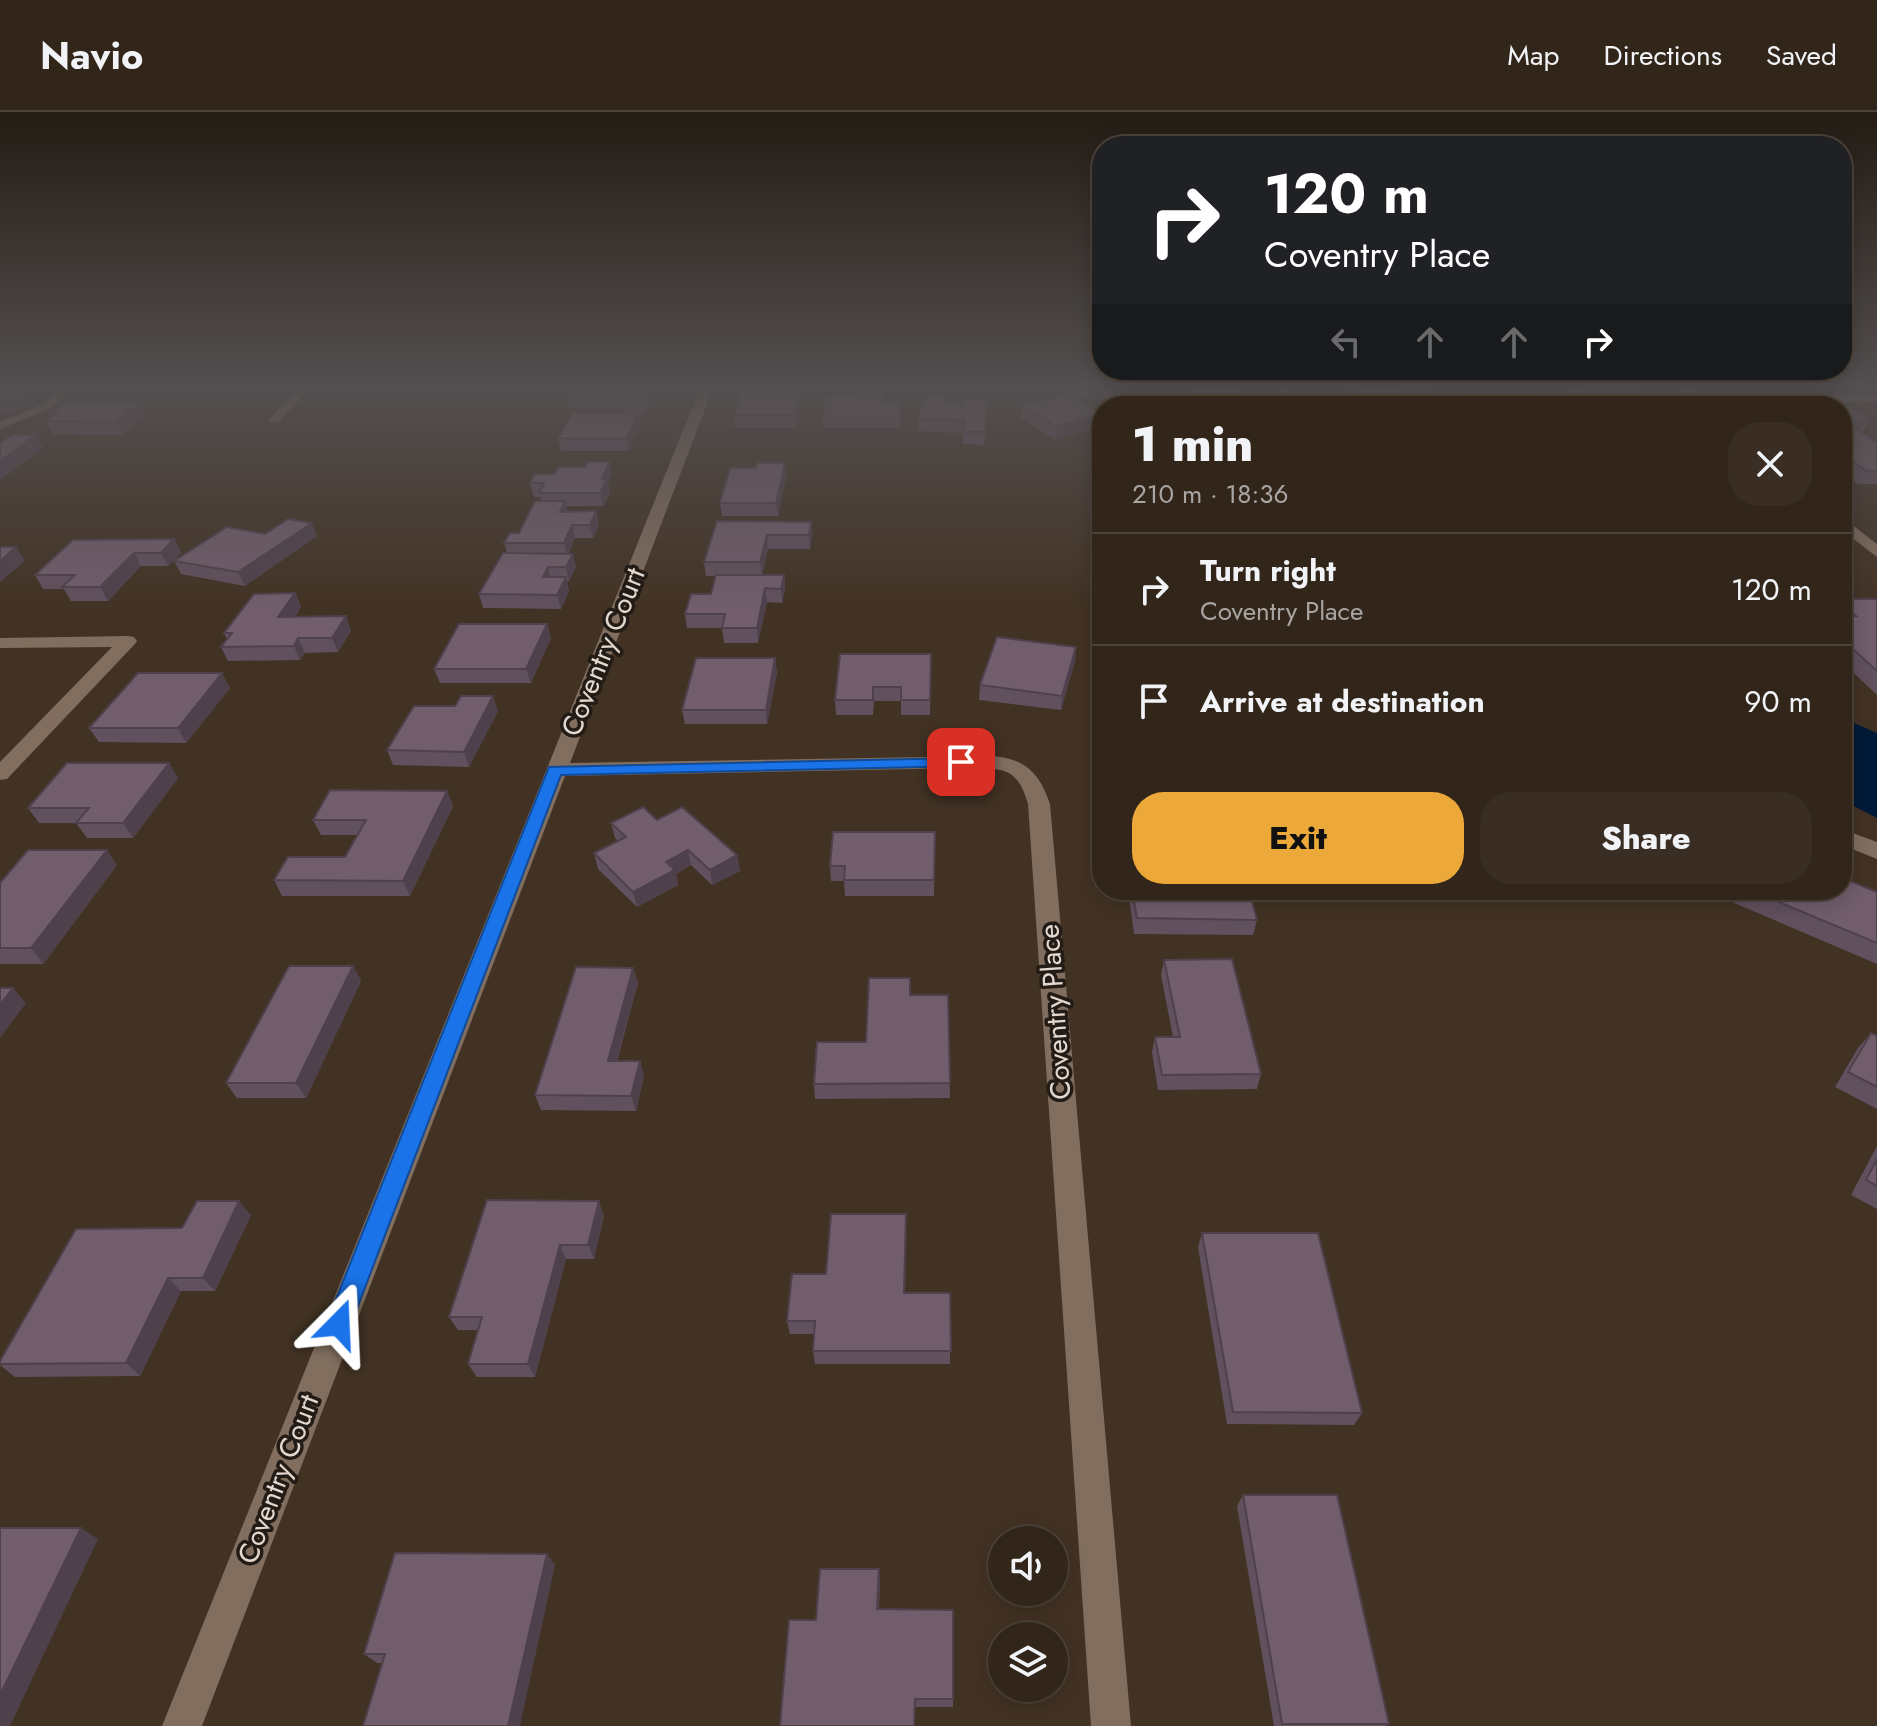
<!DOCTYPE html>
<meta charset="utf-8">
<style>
body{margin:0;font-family:Jost,sans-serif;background:#3a2e24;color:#f1f3f6;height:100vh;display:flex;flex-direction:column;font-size:30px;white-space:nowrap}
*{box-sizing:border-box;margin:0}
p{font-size:26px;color:#a8a5a3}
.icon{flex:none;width:44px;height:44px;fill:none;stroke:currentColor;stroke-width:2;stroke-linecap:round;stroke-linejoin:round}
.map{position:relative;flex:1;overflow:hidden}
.sheet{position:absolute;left:1092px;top:284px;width:760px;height:504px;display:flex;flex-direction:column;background:#32261b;border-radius:32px;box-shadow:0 4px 20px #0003,0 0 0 2px #4d433a}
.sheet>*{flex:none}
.banner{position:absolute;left:1092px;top:24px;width:760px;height:244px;border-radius:32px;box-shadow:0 4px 20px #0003,0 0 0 2px #4d433a;background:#202124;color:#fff;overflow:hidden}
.controls{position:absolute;left:988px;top:1414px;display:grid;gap:16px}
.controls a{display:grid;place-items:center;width:80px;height:80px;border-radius:50%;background:#32261b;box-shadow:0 4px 20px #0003,0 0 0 2px #4d433a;font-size:40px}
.pin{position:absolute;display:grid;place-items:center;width:68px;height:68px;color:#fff;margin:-34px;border-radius:16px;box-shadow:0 4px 12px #0006}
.me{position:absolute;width:88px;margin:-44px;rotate:21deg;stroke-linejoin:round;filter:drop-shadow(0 0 6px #0008)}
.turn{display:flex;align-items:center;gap:28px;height:168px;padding:0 40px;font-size:36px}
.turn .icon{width:104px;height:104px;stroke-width:2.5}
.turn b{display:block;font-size:56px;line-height:68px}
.lanes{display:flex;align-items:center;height:76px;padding:0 40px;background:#0003;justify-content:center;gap:40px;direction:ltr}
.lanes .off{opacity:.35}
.round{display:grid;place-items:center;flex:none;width:84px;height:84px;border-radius:32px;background:#3a2e24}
.headline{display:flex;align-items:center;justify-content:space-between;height:136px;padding:0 40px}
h1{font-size:48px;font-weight:800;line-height:60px}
.primary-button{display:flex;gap:16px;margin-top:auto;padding:16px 40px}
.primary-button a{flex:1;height:92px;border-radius:32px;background:#eca93a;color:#111;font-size:32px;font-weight:800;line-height:92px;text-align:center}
.primary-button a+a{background:#3a2e24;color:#f1f3f6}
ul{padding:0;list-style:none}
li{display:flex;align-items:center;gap:24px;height:112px;padding:0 40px;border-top:2px solid #4d433a}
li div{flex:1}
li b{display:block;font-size:30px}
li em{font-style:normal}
header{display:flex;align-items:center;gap:48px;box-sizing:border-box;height:112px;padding:0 40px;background:#32261b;border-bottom:2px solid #4d433a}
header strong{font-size:38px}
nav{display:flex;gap:44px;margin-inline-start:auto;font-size:28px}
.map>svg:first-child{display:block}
.water{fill:#011a38}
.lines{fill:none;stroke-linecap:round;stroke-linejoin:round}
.lane{fill:#816e5f;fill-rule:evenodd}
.street{fill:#816e5f;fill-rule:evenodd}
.wall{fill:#61505d}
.shaded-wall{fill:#4f414c}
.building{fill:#715d6c;stroke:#4f414c;stroke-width:2}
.route{fill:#1a73e8;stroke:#114b97;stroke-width:2}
.labels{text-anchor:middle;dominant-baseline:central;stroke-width:7;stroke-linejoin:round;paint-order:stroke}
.street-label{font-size:28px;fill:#e3d8cf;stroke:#231b15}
</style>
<header>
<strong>Navio</strong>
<nav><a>Map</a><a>Directions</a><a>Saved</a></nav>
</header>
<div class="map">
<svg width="1877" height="1614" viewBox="0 0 1877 1614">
<rect width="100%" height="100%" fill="#423224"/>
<g class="water">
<path d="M 1449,271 C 1482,271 1529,265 1552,294 L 1465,294 L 1464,283 Z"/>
<polygon points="1842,601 1854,611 1877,621 1877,706 1842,688"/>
</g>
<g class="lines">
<g class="lane">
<polygon points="68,271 79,271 49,297 0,317 0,310 41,293"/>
<polygon points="305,271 316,271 278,310 270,310 270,306"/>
</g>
<g class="street">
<path d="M 702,271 L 715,271 L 570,651 L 990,644 C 1025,646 1039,660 1050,692 L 1131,1614 L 1091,1614 L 1028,692 C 1016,650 999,658 961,656 L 565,664 L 202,1614 L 162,1614 Z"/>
<polygon points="818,271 997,271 997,272 991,276 824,275"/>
<polygon points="1274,271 1287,271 1300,294 1286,294"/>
<polygon points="1674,271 1688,271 1701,284 1874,283 1877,284 1877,290 1696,294"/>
<polygon points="1842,405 1877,432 1877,445 1842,418"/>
<polygon points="128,524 134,525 137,529 134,533 7,667 0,668 0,650 112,535 0,536 0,526"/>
<polygon points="1842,717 1877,730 1877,747 1842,733"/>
</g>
</g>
<g class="wall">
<polygon points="1070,271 1114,271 1113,287 1073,286 1101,315 1055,327 1021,306 1021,293 1069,284"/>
<polygon points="1170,271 1237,271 1242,281 1240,293 1195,293 1188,277 1173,277"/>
<polygon points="1340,271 1440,271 1439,278 1434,278 1431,290 1405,289 1404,294 1354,294"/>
<polygon points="1556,271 1642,271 1648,276 1643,289 1574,289"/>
<polygon points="591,274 657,278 646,302 638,302 641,314 628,339 561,339 558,326 625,302 624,297 569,296 566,284"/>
<polygon points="883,278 884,290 900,290 900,316 823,316 823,304 858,284"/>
<polygon points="988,287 984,333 963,332 963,321 918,319 918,307 948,292 962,292"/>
<polygon points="801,290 795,316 735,316 734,303"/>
<polygon points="141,291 147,303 123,323 53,322 46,309 52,306 50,302"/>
<polygon points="1842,295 1869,308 1862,321 1877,331 1877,372 1858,372 1842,359"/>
<polygon points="609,350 612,362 608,372 610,380 603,394 566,394 568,400 596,399 599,413 593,426 575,426 569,441 576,455 569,469 567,469 569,479 561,497 483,496 479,482 507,441 504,431 519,421 542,389 540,385 534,385 530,371 555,362"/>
<polygon points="786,364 778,404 722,404 720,391"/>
<polygon points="717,409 811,410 812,424 810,437 768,437 762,463 784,463 785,477 782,491 767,490 758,531 724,531 722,516 687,516 685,502 711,482 716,464 706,464 704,450"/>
<polygon points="265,422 317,424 245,474 181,462 174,449"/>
<polygon points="174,427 181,441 168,454 141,454 108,489 71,489 64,477 43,477 35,463"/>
<polygon points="295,481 301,495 295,505 346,504 351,519 338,540 305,541 300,548 228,549 221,535 227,527 224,521"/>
<polygon points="1842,487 1877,487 1877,583 1842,550"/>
<polygon points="547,512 551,526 531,571 440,571 434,557"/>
<polygon points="1076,535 1075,549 1061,598 979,588 980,573"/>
<polygon points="931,542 930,603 901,603 901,589 874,589 873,603 836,603 835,588"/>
<polygon points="775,546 777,561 767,612 685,612 682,598"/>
<polygon points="230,576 186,631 99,630 89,616"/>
<polygon points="498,599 469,655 393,653 387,638"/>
<polygon points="178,666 133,726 87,726 76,711 39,711 28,696"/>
<polygon points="447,679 453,694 410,784 282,784 274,768 345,745 358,723 321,723 313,708"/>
<polygon points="657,708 737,743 740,759 712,773 691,753 676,762 678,773 637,795 598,757 594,741 618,729 615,726 611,711"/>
<polygon points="935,720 934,784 845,784 844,769 831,769 830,754"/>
<polygon points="117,753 43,852 0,852 0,771"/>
<polygon points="1128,778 1249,778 1257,808 1253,823 1134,822"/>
<polygon points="1704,778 1842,778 1877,780 1877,852"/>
<polygon points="1164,848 1261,962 1257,977 1158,978 1152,940 1155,925 1173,925 1161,863"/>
<polygon points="353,854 361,869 306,986 237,986 226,971"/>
<polygon points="633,856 638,871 617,949 640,949 644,964 636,999 541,998 535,983"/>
<polygon points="911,883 948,883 950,986 815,987 814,972 866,930"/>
<polygon points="1871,921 1877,924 1877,997 1835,975 1858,936"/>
<polygon points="1877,1034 1877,1097 1851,1083"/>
<polygon points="251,1103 215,1179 181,1179 140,1264 15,1265 0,1253 0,1249 182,1116"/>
<polygon points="604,1103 594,1147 566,1147 535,1265 477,1265 468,1252 478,1218 458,1218 449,1205"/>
<polygon points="906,1116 905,1181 950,1181 950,1252 815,1252 813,1239 814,1222 790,1222 787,1209 826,1162"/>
<polygon points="1202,1121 1362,1301 1354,1313 1227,1312 1198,1135"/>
<polygon points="1243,1383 1389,1612 1386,1614 1274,1614 1237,1394"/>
<polygon points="555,1453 382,1551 377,1551 364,1542"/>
<polygon points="880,1467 879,1497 953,1498 953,1595 915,1595 915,1614 780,1614 816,1508"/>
</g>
<g class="shaded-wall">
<polygon points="2,271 43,271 7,280"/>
<polygon points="652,271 656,271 657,278 646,302 643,290"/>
<polygon points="26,276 36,294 0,303 0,282"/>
<polygon points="800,278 801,290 795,316 794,303"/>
<polygon points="141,291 147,303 123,323 116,310"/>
<polygon points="638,302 641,314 628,339 626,327"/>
<polygon points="1102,303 1101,315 1055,327 1056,314"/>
<polygon points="36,323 43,336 0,368 0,349"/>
<polygon points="609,350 612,362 608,372 610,380 603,394 600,381 602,367"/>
<polygon points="785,351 786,364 778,404 776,391"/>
<polygon points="565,389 568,402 560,400"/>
<polygon points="596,399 599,413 593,426 590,413"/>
<polygon points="811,410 812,424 810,437 809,423"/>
<polygon points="312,411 317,424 245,474 238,460"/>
<polygon points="572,413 575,426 567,445 564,431"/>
<polygon points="767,423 768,437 762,464 760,450"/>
<polygon points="174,427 181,441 168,454 161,441"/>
<polygon points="16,435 25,449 0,470 0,449"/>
<polygon points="134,441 141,454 108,489 100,475"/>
<polygon points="573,442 576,455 569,469 566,455"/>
<polygon points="548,455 552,469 543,465"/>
<polygon points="784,463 785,477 782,491 781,477"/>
<polygon points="566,465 569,479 561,497 557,483"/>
<polygon points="765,476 767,490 758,531 757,516"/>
<polygon points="295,481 301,495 284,520 278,505"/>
<polygon points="346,504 351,519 338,540 332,526"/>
<polygon points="547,512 551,526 531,571 526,557"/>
<polygon points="298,526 305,541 300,548 294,534"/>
<polygon points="1076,535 1075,549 1061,598 1062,584"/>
<polygon points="775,546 777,561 767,612 766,598"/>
<polygon points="222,561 230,576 186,631 178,616"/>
<polygon points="493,584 498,599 469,655 464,640"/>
<polygon points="169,651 178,666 133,726 123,711"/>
<polygon points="447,679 453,694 410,784 403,769"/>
<polygon points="107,738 117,753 43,852 31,836"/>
<polygon points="688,738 691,753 676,762 678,773 637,795 633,780 666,750"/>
<polygon points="737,743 740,759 712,773 710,758"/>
<polygon points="353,854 361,869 306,986 296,971"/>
<polygon points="633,856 638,871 612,964 608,949"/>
<polygon points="13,876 26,891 0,926 0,893"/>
<polygon points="640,949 644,964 636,999 631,984"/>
<polygon points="239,1089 251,1103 215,1179 203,1166"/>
<polygon points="599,1089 604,1103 594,1147 588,1133"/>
<polygon points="560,1133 566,1147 535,1265 528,1252"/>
<polygon points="168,1166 181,1179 140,1264 126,1251"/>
<polygon points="81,1416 98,1427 10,1614 0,1614 0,1583"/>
<polygon points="547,1442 555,1453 520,1614 508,1614"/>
<polygon points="879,1457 880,1467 878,1507 877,1497"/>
</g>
<g class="building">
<polygon points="0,271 21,271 26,276 0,282"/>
<polygon points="593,271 652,271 643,290 622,290 625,284 566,284 573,273 591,274"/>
<polygon points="1070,271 1114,271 1115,275 1070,273"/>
<polygon points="1192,271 1237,271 1242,281 1196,281"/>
<polygon points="1350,271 1430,271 1434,277 1399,277 1406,286 1359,286"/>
<polygon points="1573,271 1642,271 1648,276 1579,277"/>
<polygon points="742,278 800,278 794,303 734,303"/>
<polygon points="859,278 883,278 882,290 900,290 900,304 823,304 825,285 858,284"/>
<polygon points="1067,282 1102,302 1056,314 1021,293"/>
<polygon points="923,284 948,285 946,291 962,292 962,286 988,287 984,320 963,320 965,308 918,307"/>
<polygon points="67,290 141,291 116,310 46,309 56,302 50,302"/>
<polygon points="1842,295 1850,295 1869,308 1846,309 1877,331 1877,359 1866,359 1842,341"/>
<polygon points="572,301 638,302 626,327 558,326"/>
<polygon points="12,323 36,323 0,349 0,331"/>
<polygon points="588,350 609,350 602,367 607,367 600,381 539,381 544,371 530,371 535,362 555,362 558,355 585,355"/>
<polygon points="757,351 785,351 776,391 720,391 730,356 756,356"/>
<polygon points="535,389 565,389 560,400 596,399 590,413 572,413 564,431 504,431 510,421 519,421"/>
<polygon points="288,407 312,411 238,460 174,449 227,415 265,422"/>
<polygon points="717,409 811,410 809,423 767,423 760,450 704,450"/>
<polygon points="174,427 161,441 134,441 100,475 62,475 75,463 35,463 73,428"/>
<polygon points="0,435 16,435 0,449"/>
<polygon points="503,441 573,442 566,455 548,455 543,465 566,465 557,483 479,482"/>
<polygon points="716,463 784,463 781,477 765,476 757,516 722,516 725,502 685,502 691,482 711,482"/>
<polygon points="295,481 278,505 346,504 332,526 298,526 294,534 221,535 232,521 224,521 254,482"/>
<polygon points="1842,487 1877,487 1877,559 1842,527 1842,504 1856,504 1842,492"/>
<polygon points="459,512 547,512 526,557 434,557"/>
<polygon points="997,525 1076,535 1062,584 980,573"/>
<polygon points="840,542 931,542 930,588 901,588 901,575 873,575 873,588 835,588"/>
<polygon points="696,546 775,546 766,598 682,598"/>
<polygon points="138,561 222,561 178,616 89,616"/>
<polygon points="461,584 493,584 464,640 387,638 414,594 455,594"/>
<polygon points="67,651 169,651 123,711 76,711 89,696 28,696"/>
<polygon points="330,678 447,679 403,769 274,768 288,745 345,745 366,708 313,708"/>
<polygon points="643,695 657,708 682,695 737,743 710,758 688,738 666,750 675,758 633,780 594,741 626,725 611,711"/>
<polygon points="833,720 935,720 934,768 844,768 845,754 830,754"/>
<polygon points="28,738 107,738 31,836 0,836 0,771"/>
<polygon points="1842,766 1877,780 1877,831 1750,778 1842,778"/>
<polygon points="1132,778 1249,778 1257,808 1137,806"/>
<polygon points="1232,847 1261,962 1162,963 1155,925 1180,925 1164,848"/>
<polygon points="289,854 353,854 296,971 226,971"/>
<polygon points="576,855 633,856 608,949 640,949 631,984 535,983"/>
<polygon points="869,866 910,866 910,883 948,883 950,971 814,972 817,930 866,930"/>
<polygon points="0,876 13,876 0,893"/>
<polygon points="1871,921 1877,924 1877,975 1848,960"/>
<polygon points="1877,1047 1877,1074 1866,1068"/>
<polygon points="487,1088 599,1089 588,1133 560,1133 528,1252 468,1252 482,1205 449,1205"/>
<polygon points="197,1089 239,1089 203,1166 168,1166 126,1251 0,1252 0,1249 76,1117 182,1116"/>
<polygon points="831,1102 906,1102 904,1181 950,1181 951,1239 813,1239 815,1209 787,1209 792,1162 826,1162"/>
<polygon points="1202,1121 1318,1121 1362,1301 1233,1300"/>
<polygon points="1243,1383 1337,1383 1389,1612 1282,1612"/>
<polygon points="0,1416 81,1416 0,1583"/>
<polygon points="395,1441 547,1442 508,1614 363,1614 385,1542 364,1542"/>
<polygon points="820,1457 879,1457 877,1497 953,1498 953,1587 915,1587 914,1614 780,1614 789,1508 816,1508"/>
</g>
<linearGradient id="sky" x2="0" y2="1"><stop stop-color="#241c14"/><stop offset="0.55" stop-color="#544f50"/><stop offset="1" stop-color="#544f50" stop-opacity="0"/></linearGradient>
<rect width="1877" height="497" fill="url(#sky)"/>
<polygon class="route" points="961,646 969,650 967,654 561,663 351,1212 347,1221 339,1224 330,1221 326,1212 549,655"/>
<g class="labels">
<g class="street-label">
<text transform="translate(603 540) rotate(-68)">Coventry Court</text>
<text transform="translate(1055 900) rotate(-94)">Coventry Place</text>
<text transform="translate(278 1367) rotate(-69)">Coventry Court</text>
</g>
</g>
</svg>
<div class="controls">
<a><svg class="icon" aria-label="sound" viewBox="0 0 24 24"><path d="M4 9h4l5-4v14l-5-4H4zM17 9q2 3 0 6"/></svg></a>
<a><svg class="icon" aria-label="layers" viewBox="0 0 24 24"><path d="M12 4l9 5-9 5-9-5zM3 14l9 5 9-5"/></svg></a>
</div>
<div class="pin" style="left:961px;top:650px;background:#d93025"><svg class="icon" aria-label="arrive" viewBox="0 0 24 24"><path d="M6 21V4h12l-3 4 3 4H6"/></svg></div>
<svg class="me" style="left:339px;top:1212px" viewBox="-20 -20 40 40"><path d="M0-17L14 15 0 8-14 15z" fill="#1a73e8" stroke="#fff" stroke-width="4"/></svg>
<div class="banner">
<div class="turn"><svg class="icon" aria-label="right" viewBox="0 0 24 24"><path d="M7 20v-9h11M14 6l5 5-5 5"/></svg><div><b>120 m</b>Coventry Place</div></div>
<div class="lanes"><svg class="icon off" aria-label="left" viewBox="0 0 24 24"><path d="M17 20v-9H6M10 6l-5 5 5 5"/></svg><svg class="icon off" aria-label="ahead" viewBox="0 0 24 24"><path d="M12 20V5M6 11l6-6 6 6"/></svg><svg class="icon off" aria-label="ahead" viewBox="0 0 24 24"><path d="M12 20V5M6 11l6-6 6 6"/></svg><svg class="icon" aria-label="right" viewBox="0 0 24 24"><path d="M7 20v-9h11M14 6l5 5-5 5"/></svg></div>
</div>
<section class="sheet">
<div class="headline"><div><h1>1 min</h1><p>210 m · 18:36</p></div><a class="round"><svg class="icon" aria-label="close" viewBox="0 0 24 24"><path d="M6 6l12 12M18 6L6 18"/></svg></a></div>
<ul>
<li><svg class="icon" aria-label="right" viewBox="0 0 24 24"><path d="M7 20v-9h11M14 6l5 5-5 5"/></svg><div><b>Turn right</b><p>Coventry Place</p></div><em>120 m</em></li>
<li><svg class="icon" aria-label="arrive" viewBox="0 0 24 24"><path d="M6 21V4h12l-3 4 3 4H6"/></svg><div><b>Arrive at destination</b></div><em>90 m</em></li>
</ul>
<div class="primary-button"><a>Exit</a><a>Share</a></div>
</section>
</div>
